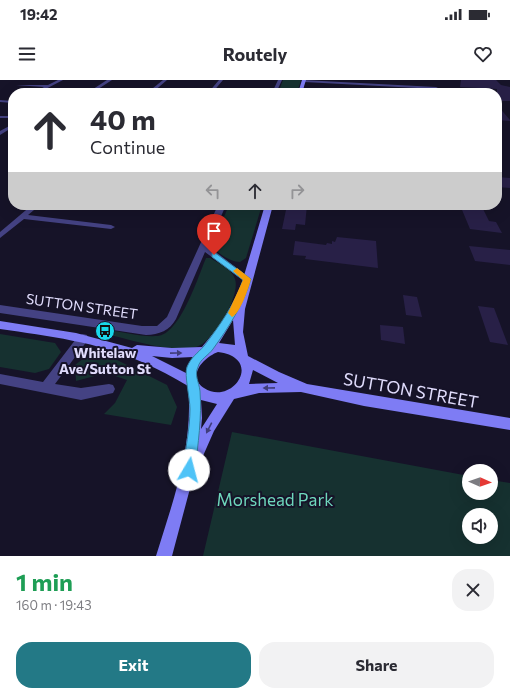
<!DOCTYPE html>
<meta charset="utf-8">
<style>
body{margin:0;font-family:Commissioner,sans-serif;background:#f2f2f3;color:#2b2b33;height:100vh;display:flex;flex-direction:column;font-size:15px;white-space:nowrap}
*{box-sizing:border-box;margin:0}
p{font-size:13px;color:#7c7c81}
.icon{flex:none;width:22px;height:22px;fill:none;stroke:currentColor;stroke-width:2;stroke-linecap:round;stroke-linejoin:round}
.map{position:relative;height:476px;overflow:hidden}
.details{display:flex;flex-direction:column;background:#fff;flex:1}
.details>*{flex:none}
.guide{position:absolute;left:8px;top:8px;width:494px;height:122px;border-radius:16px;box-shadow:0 4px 16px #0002;background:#fff;color:#2b2b33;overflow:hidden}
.needle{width:26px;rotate:92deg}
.buttons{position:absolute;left:462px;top:384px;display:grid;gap:8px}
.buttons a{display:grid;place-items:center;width:36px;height:36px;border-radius:50%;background:#fff;box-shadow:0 4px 16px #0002;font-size:20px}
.pin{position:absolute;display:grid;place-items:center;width:34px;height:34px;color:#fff;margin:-41px -17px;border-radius:50% 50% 50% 0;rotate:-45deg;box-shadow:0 0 4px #0007}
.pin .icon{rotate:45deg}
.me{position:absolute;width:44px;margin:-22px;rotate:8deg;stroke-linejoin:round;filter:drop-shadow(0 0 3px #0008)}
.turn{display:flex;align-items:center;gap:14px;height:84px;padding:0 16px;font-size:18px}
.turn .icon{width:52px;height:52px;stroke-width:2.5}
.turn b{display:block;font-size:28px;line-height:34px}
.lanes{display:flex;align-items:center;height:38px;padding:0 16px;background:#0003;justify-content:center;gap:20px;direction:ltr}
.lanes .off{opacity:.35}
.round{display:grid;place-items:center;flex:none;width:42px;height:42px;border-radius:16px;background:#f2f2f3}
.summary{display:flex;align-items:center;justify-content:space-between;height:68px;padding:0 16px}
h1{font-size:24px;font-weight:700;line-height:30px;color:#1e9e55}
.cta{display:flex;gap:8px;margin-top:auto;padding:8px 16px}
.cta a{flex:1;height:46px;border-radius:16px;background:#237986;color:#fff;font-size:16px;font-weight:700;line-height:46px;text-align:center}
.cta a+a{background:#f2f2f3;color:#2b2b33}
.status{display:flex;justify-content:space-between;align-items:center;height:28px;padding:0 20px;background:#fff;direction:ltr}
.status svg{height:11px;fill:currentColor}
header{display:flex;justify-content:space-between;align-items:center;height:52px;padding:0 16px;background:#fff;font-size:18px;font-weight:700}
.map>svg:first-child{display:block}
.green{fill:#163130;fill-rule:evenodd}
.building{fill:#282047}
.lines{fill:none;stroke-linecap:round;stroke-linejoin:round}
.street{fill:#444283;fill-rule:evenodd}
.secondary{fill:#7e7cf4;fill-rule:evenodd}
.oneway{fill:#403d7a}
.route{fill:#4fc3f7;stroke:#337fa1}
.slow{fill:#f59e0b}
.labels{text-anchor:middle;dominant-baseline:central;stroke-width:4;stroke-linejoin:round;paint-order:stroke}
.street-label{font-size:14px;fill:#e0dcfc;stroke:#161328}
.poi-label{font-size:14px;font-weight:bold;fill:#e0dcfc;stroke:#161328}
.near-street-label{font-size:17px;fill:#e0dcfc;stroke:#161328}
.near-park-label{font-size:17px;fill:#6ed7bc;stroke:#161328}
</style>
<div class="status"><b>19:42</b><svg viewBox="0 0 49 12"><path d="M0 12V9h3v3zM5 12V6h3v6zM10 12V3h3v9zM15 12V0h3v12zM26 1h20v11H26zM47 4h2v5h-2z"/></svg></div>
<header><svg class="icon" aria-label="menu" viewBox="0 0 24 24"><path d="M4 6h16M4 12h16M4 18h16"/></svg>Routely<svg class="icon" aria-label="heart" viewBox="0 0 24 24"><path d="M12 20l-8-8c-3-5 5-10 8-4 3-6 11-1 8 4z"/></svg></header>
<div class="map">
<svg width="510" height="476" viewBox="0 0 510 476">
<rect width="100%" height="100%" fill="#161328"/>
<g class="green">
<polygon points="283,0 301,0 297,13 278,13"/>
<path d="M 229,125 L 262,125 L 246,178 L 240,182 C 231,182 216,173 212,165 Z"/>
<path d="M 206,178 L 210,178 C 218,183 232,189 235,199 C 241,216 213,263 196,267 C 169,273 132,260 106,254 L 108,250 C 123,252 141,257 157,256 C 180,255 198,197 206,178 Z"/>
<polygon points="0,254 55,263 61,272 49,289 35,293 0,287"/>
<polygon points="88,275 117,280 167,305 177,327 171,345 104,334 115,323 127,300 106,293 76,301 75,285"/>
<path d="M 232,352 L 469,396 L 469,413 L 491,413 L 491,400 L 510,403 L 510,476 L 203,476 ZM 469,435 L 491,435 L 491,457 L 469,457 Z"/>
</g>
<g class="building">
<polygon points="461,0 496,0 501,5 510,7 510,21 497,21 497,9 460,7"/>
<polygon points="497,25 510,40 510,41 497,40"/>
<polygon points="497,97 510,98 510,108 497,107"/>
<polygon points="287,125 307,125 305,145 296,144 295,150 282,149"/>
<polygon points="460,125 481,125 489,141 496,142 502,153 470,149"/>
<polygon points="337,157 376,161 378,188 305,179 306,176 293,175 295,161 326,165 327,163 332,164 332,161 335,162"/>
<polygon points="469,166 510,170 510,185 475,181"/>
<polygon points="403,215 417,217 422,237 406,235"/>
<polygon points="478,226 494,228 508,265 490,262"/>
<polygon points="380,245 403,247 405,264 381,260"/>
</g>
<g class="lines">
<g class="street">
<polygon points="58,0 63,0 38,13 33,13 44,7 16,5 48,5"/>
<polygon points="107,0 112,0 92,13 87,13"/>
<polygon points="163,0 167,0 152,13 147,13"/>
<polygon points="219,0 223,0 212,13 208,13"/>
<polygon points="278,0 282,0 276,13 272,13"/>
<polygon points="303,0 436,7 438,8 436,9 304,2 302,1"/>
<polygon points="0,20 13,21 13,23 0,22"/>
<rect x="0" y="36" width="13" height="2"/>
<polygon points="13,44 13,47 0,55 0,51"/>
<polygon points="13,81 13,85 9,85 9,83"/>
<polygon points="32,125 40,125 28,135 111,145 115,147 111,149 24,139 0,158 0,152"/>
<path d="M 218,125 L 226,125 L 208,166 L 251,199 L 250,201 L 244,201 L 205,172 L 176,239 C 170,250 159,255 146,255 L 0,233 L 0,225 L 142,246 L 157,246 L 167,237 Z"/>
<polygon points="83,254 87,255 88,258 87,261 55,304 81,308 109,304 113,305 115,309 113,313 81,320 0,304 0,294 43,302 79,255"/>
</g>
<g class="secondary">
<polygon points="302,0 306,0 302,13 298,13"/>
<path d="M 265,125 L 273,125 L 245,229 L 243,252 L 248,276 L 279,292 L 307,304 L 510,338 L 510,350 L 364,326 L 301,312 L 259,313 L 234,319 L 214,351 L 199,385 L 196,386 L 172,476 L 156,476 C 173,421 194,365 188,306 C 173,297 158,289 142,282 C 98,262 48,256 0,249 L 0,241 L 76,253 L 132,268 L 137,265 L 172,268 L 202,267 L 220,245 L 235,219 L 237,219 ZM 233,240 L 235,265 L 219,263 ZM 218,272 C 265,278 232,327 204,308 C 186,296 204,277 218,272 ZM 152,276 L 172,278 L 193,277 L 188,286 L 186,293 ZM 253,290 L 278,303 L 249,304 ZM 201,320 L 217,324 L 201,349 L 202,338 Z"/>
</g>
</g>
<defs><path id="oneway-solid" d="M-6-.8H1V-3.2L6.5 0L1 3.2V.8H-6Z"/></defs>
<g class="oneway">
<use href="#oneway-solid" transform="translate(176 273) rotate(-1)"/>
<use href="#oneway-solid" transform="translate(269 308) rotate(179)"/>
<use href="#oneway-solid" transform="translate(209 348) rotate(117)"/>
</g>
<path class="route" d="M 214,172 L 251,199 C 243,225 229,247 213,269 C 209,275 200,279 198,287 C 194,295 199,302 200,311 C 202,337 198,364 195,390 L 193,395 L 189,397 L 184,395 L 183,390 C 185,370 190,349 190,329 C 190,318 184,295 187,287 C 191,277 198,273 204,266 C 220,245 235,224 243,200 L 212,177 L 212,173 Z"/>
<path class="slow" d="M 237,188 L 251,199 C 249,207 240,234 232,237 L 228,233 L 243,200 L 233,191 Z"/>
<defs>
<symbol id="bus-disc" viewBox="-11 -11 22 22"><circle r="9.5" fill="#19d8eb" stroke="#161328"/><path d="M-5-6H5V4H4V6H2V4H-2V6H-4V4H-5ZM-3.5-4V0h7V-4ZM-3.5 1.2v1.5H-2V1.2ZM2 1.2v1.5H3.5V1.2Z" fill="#111"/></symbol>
</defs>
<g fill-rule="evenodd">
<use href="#bus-disc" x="94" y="240" width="22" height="22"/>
</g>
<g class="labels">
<g class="street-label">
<text transform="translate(82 226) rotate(8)">SUTTON STREET</text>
</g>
<g class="poi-label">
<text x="105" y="272">Whitelaw<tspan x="105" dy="16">Ave/Sutton St</tspan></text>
</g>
<g class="near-street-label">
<text transform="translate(411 310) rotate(10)">SUTTON STREET</text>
</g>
<g class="near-park-label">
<text x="275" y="419">Morshead Park</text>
</g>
</g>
</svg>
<div class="buttons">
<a><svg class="needle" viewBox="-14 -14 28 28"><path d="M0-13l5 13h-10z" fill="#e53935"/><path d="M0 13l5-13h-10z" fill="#7c7c81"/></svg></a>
<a><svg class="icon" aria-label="sound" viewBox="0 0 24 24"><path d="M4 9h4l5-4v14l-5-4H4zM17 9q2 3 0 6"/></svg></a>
</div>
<div class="pin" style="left:214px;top:175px;background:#d93025"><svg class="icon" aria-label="arrive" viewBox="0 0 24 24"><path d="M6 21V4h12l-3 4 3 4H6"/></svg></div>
<svg class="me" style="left:189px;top:390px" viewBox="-20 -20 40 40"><circle r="19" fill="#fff"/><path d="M0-13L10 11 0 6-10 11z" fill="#4fc3f7"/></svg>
<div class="guide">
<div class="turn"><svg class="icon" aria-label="ahead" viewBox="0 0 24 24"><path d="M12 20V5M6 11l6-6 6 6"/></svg><div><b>40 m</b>Continue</div></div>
<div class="lanes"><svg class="icon off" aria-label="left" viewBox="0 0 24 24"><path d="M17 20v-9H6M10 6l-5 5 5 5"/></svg><svg class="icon" aria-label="ahead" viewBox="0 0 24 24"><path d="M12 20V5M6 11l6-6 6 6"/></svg><svg class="icon off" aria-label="right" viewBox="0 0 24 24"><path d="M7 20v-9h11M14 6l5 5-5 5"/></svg></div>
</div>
</div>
<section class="details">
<div class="summary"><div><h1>1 min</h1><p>160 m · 19:43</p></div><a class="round"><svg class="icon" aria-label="close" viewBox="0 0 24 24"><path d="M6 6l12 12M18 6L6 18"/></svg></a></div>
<div class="cta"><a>Exit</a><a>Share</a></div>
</section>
